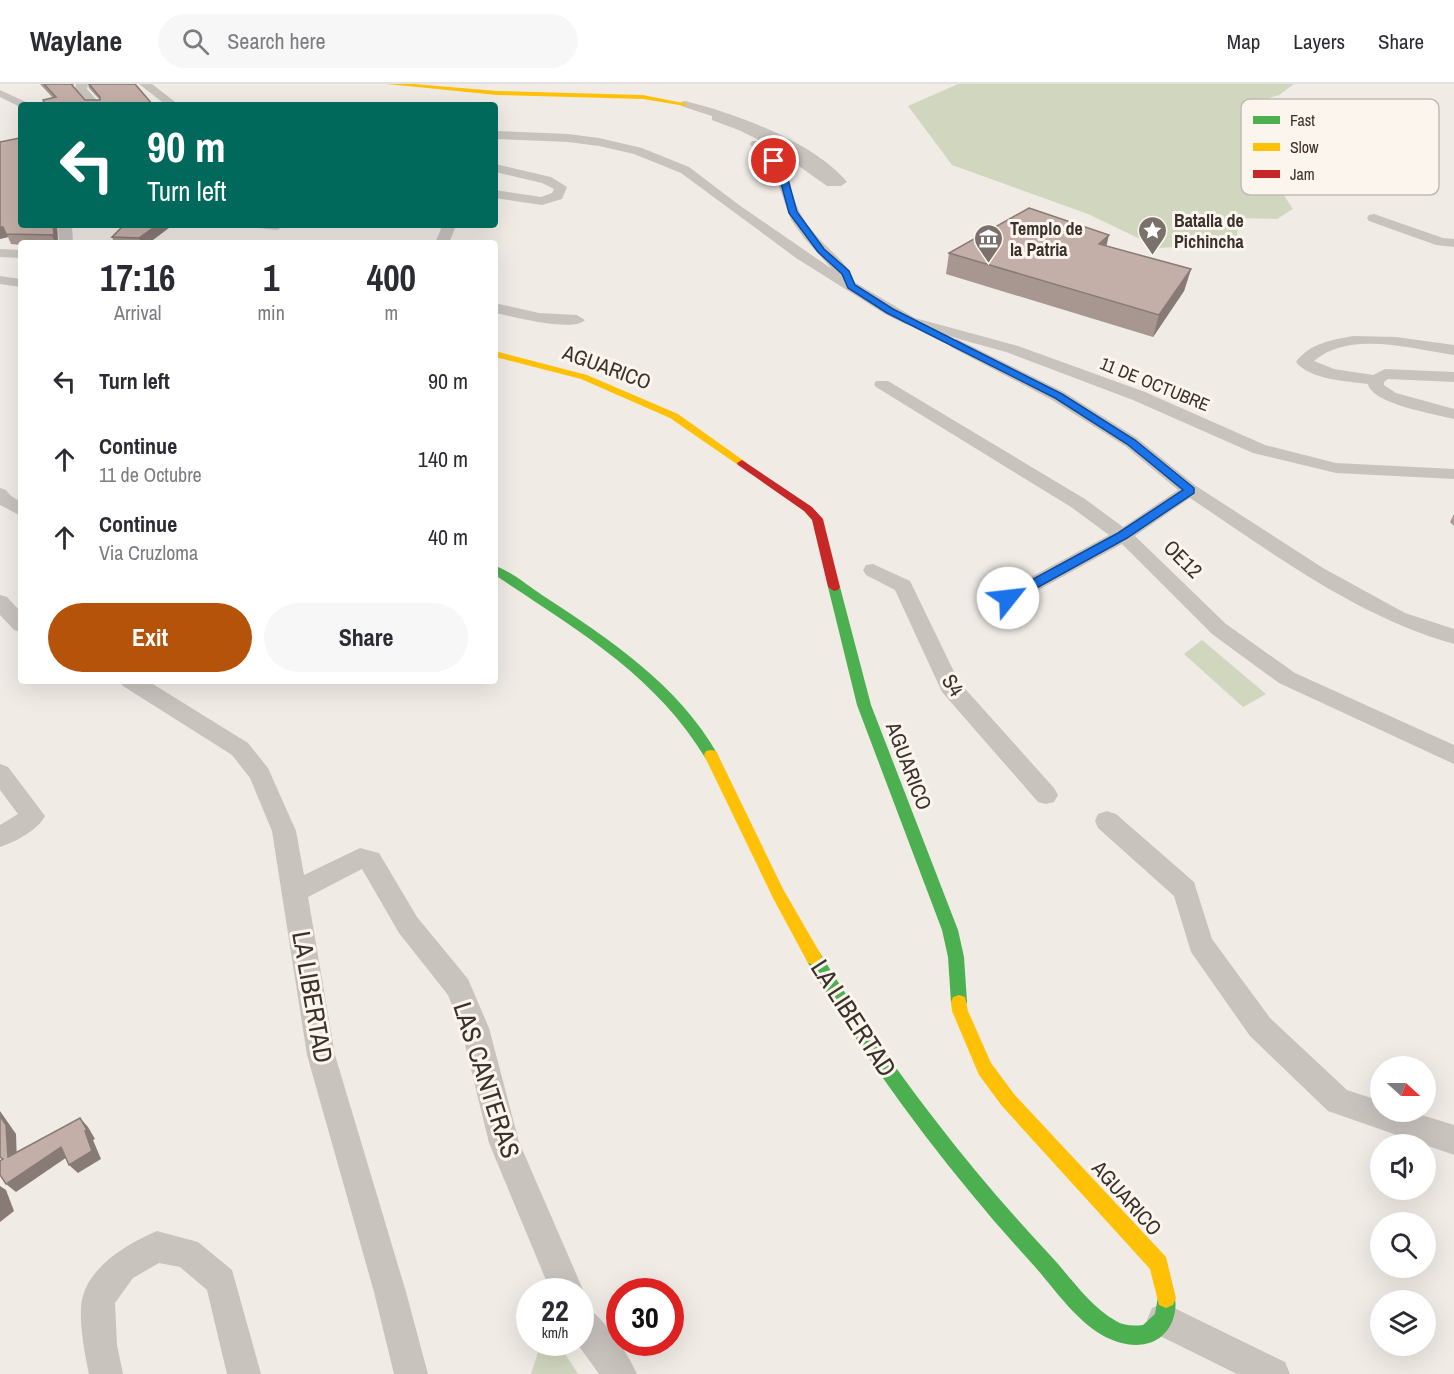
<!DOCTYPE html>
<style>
body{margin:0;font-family:"Archivo Narrow",sans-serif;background:#f7f7f7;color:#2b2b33;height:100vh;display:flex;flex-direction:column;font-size:22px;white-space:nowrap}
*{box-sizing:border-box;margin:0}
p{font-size:20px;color:#7c7c81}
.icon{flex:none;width:33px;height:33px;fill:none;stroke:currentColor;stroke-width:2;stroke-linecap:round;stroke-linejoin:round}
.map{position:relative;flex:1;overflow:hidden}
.drawer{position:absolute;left:18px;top:156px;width:480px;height:444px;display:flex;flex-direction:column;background:#fff;border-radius:6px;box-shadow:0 6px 24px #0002}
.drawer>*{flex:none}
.hud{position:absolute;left:18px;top:18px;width:480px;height:126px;border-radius:6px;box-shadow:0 6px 24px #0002;background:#00695c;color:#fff;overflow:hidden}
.needle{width:39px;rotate:111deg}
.controls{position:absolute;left:1370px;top:972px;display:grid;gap:12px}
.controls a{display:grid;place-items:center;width:66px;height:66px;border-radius:50%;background:#fff;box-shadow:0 6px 24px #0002;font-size:30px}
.speed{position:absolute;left:516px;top:1194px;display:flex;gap:12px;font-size:30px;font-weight:700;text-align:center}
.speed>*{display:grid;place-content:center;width:78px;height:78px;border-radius:50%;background:#fff;box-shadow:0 6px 24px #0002;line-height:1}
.speed small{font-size:15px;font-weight:400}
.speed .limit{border:9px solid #d22;background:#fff;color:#111}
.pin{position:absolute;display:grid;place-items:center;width:51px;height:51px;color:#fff;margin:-26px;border:3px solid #fff;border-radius:50%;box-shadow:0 2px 6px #0007}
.me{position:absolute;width:66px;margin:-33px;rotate:61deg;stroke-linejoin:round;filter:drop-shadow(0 0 4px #0008)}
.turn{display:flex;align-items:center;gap:21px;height:126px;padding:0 30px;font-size:27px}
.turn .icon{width:78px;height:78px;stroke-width:2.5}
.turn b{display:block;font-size:42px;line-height:51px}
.eta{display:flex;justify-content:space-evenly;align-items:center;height:102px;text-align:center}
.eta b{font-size:36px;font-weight:700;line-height:42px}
.cta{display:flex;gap:12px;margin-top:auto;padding:12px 30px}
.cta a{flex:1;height:69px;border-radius:36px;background:#b45309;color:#fff;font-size:24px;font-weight:700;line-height:69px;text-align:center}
.cta a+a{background:#f7f7f7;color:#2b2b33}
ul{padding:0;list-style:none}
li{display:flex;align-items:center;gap:18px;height:78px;padding:0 30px}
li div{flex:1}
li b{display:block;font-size:22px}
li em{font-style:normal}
header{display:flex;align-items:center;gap:36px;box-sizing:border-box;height:84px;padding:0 30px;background:#fff;border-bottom:2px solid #e1e1e2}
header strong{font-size:28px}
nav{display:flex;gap:33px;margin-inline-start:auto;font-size:21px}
.search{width:420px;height:54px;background:#f7f7f7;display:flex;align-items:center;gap:15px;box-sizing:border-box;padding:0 21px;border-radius:33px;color:#7c7c81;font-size:22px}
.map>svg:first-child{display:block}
.green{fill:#d1d6bf}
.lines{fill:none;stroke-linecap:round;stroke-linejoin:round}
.street{fill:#c9c3be;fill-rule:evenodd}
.fast{fill:#4caf50;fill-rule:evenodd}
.slow{fill:#ffc107;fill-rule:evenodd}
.jam{fill:#c62828;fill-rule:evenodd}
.wall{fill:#a89690}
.shaded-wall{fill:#887a75}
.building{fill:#c3afa7;stroke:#887a75;stroke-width:1.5}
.route{fill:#1a73e8;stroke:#114b97;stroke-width:1.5}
.labels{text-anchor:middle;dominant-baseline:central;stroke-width:6;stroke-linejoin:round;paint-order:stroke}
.far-poi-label{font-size:18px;font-weight:bold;fill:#3b302b;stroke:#fbf5ee;text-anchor:start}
.far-street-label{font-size:18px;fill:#3b302b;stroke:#fbf5ee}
.street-label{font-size:21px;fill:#3b302b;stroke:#fbf5ee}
.near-street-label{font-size:26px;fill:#3b302b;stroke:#fbf5ee}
.key{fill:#fbf5ee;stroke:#c1bab4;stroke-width:1.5}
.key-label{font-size:16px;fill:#3b302b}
</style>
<header>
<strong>Waylane</strong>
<div class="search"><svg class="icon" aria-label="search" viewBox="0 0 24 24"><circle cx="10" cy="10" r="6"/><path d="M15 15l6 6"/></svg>Search here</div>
<nav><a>Map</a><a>Layers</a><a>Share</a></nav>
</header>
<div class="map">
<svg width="1454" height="1290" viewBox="0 0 1454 1290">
<rect width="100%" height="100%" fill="#f0ebe5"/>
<g class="green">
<polygon points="958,0 1294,0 1279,11 1266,15 1298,36 1306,59 1282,79 1267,86 1293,125 1277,135 1238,134 1237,159 1159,164 1088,130 952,81 908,22"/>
<polygon points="1202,556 1266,610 1243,623 1184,570"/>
<polygon points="541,1259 558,1259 578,1290 531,1290"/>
</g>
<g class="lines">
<g class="street">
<polygon points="76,0 88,0 87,5 101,21 89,21 75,6"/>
<polygon points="139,0 152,0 179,21 166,21"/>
<polygon points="0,6 28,19 30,21 21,21 20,23 0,13"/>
<path d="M 685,17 C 734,29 814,58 847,98 L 841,102 L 827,102 L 772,63 L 741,47 L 712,36 L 712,32 L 681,22 L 681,18 Z"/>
<path d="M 495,47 L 568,50 L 599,54 L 642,64 L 689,83 L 739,121 L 832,185 L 804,154 L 791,136 L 772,83 L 750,60 L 752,57 L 760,57 C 793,83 785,107 805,137 C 817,156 836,169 849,186 L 841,190 L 915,234 L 1018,262 L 1145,308 L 1265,361 L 1336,379 L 1454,385 L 1454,395 L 1336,389 L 1253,369 L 1133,316 L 1006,268 L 905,240 L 885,230 L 796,174 L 681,89 L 634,70 L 599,62 L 568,58 L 495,55 Z"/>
<polygon points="495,80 551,93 567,103 562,115 542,121 495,114 495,106 541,113 552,109 554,105 542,99 495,88"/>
<polygon points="1374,130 1443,154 1454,155 1454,163 1436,161 1369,137 1367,134 1369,131"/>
<polygon points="58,141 72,141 73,159 59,159"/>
<polygon points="257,141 283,141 284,142 277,146 259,144"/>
<polygon points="437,141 453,141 455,144 449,159 435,159 441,145"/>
<polygon points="0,165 21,166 21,174 0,173"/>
<polygon points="0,192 21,195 21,203 0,200"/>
<path d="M 495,219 L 539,229 L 577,231 L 585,236 C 573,249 512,232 495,229 Z"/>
<path d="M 1353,252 L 1396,253 L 1454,261 L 1454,271 C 1412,265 1350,246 1314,277 L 1334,285 L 1373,291 L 1385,285 L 1454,288 L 1454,298 L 1388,295 L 1384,298 L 1384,301 L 1396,309 L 1454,325 L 1454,335 C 1435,330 1372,320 1368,300 C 1347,297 1310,296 1296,278 C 1310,259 1332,256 1353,252 Z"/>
<path d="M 957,255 L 1064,308 L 1137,354 L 1196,402 L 1323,484 L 1405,529 L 1454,545 L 1454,560 C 1356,532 1274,470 1190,414 L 1135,452 L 1226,540 L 1295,589 L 1454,661 L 1454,680 L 1279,599 L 1212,550 L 1122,460 L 1015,519 L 1008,521 L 1001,519 L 998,514 L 1001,509 L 1109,451 L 1071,423 L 876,303 L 874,300 L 876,297 L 888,297 L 1085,415 L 1123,443 L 1178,406 L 1125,362 L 1052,316 L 951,263 L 949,260 Z"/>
<polygon points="0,404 6,406 11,412 21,418 21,432 0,421"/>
<polygon points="873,480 910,497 959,598 1054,704 1058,711 1054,718 1046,720 1038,718 942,608 895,506 866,491 863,486 866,481"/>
<polygon points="0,511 7,513 21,528 21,548 14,546 0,531"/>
<polygon points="120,597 148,597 248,659 268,684 296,747 304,791 360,764 379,769 417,833 468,895 489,944 519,1058 584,1208 580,1217 580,1208 551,1208 489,1059 461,944 448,911 399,849 362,785 308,813 335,971 406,1208 428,1290 394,1290 374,1208 307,971 272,747 250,694 232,671 123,602"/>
<path d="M 0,680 L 8,683 L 45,732 C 38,746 15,758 0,763 L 0,741 L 18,730 L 0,706 Z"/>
<polygon points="1107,727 1116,730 1194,798 1212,855 1270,934 1347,1006 1380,1017 1380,1028 1412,1028 1454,1041 1454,1071 1328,1027 1250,952 1191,868 1174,812 1098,744 1095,737 1098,730"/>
<path d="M 157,1147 L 198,1158 L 232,1186 L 261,1290 L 227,1290 L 207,1206 L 180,1183 L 159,1179 L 133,1194 L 115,1219 L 117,1261 L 123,1290 L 89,1290 C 85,1271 77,1230 83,1212 C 92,1180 129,1159 157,1147 Z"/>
<polygon points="1164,1219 1285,1278 1290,1290 1237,1290 1152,1248 1147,1236 1152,1224"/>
<path d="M 580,1220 C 601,1228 628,1269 637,1290 L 599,1290 L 576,1258 L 580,1258 Z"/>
</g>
<g class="fast">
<path d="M 495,482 C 511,487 528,502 542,511 C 609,555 678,600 718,671 L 716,675 L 706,675 C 655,590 575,545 495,491 Z"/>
<polygon points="834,499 840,503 871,621 958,846 964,873 967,918 965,923 959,925 953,923 951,918 948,873 942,846 857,621 828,503"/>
<path d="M 814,867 L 820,869 C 886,977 962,1077 1049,1170 C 1070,1192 1089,1222 1116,1237 C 1124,1242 1134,1242 1143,1241 L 1155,1230 L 1159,1207 L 1166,1204 L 1173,1207 C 1177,1218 1176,1227 1172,1238 C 1159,1267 1126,1265 1102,1251 C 1075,1235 1056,1207 1036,1184 C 949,1089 874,989 808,879 L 806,874 L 808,869 Z"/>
</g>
<g class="slow">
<polygon points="387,0 414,0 497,7 643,11 688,20 685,22 643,15 497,11"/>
<polygon points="495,267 587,291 678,330 747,379 742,382 738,381 670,334 581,295 495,273"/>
<polygon points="711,666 716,667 718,671 783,805 820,869 822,874 820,879 814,881 808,879 773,814 704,671 706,667"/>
<polygon points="959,911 965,913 968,927 991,979 1014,1010 1166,1173 1176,1214 1173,1221 1166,1224 1159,1221 1150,1185 1002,1022 979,991 952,927 951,918 953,913"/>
</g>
<polygon class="jam" points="742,376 812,423 823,435 840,503 838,506 834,507 828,503 812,436 804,427 738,381 737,379"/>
</g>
<g class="wall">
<polygon points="40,0 74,0 73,3 85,16 100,16 89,4 88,0 135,0 153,21 53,14"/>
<polygon points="0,58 21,141 57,141 58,159 21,159 21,161 11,160 8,153 0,155"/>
<polygon points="74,141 97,141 92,144"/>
<polygon points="124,141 149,159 114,159 112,153"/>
<polygon points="1106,162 1191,185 1184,207 1153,253 946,190 949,169"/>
<polygon points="1454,430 1454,442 1450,438"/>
</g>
<g class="shaded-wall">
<polygon points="53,141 57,141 58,159 55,159 52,151"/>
<polygon points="157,141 173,141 149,159 141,159 139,154"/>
<polygon points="0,143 3,143 8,153 0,155"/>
<polygon points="1109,151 1104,172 1099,160"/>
<polygon points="1191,185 1184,207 1153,253 1159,231"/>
<polygon points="0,1027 16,1050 17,1081 8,1073 0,1032"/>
<polygon points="80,1034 88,1043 95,1055 93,1056 101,1075 78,1089 69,1081"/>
<polygon points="61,1063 70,1071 16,1108 6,1100"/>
<polygon points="0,1102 6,1106 14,1127 0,1138"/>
</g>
<g class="building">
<polygon points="44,0 71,0 85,16 100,16 100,13 89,0 135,0 153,21 45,21 43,16 56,13"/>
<polygon points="20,54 21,59 21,141 53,141 54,151 6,150 3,143 0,143 0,58"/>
<polygon points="1029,124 1109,151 1099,160 1191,185 1159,231 949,169"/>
<polygon points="124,141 157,141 139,154 112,153"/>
<polygon points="0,1032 6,1041 8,1073 80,1034 87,1046 85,1047 92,1067 69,1081 61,1063 6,1100 0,1091 0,1077 3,1075 0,1073"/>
</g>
<polygon class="route" points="771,76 777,76 786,88 797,128 824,165 849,187 855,201 893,225 1062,310 1135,356 1194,404 1194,409 1127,454 1013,517 1004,517 1004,511 1118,449 1183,406 1127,360 1055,314 887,229 848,204 842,190 818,168 789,129 778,88"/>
<defs>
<symbol id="sight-pin" viewBox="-11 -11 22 30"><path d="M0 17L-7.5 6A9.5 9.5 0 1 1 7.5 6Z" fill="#7a716c" stroke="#fbf5ee"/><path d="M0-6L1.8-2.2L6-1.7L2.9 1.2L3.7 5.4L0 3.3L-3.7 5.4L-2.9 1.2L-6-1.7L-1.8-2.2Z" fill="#fff"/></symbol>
<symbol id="museum-pin" viewBox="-11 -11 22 30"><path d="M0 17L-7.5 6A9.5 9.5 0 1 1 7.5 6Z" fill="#7a716c" stroke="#fbf5ee"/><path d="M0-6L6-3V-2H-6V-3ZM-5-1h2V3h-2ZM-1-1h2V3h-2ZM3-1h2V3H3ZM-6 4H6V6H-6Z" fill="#fff"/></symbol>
</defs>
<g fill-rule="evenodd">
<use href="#sight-pin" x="1136" y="130" width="33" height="45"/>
<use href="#museum-pin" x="972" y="138" width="33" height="45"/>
</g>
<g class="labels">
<g class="far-poi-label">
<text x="1174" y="136">Batalla de<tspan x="1174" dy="21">Pichincha</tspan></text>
<text x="1010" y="144">Templo de<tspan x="1010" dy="21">la Patria</tspan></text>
</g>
<g class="far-street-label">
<text transform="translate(1155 300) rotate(22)">11 DE OCTUBRE</text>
</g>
<g class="street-label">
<text transform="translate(607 283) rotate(20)">AGUARICO</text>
<text transform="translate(1183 475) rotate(45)">OE12</text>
<text transform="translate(953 601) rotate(57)">S4</text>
<text transform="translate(909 682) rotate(69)">AGUARICO</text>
<text transform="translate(1127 1114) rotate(48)">AGUARICO</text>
</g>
<g class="near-street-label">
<text transform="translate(313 913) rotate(80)">LA LIBERTAD</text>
<text transform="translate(854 934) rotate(57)">LA LIBERTAD</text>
<text transform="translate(487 996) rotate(72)">LAS CANTERAS</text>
</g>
</g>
<rect x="1241" y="15" width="198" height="96" rx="9" class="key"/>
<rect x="1253" y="32" width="27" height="8" fill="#4caf50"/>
<rect x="1253" y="59" width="27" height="8" fill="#ffc107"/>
<rect x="1253" y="86" width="27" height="8" fill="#c62828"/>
<g class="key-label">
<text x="1290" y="42">Fast</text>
<text x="1290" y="69">Slow</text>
<text x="1290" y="96">Jam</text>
</g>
</svg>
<div class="controls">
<a><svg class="needle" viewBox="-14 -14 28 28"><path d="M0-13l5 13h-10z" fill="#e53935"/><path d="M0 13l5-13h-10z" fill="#7c7c81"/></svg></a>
<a><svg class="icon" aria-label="sound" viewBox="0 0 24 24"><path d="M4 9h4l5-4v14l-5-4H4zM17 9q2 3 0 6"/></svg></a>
<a><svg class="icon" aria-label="search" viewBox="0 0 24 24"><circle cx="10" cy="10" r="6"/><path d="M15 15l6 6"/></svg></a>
<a><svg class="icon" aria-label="layers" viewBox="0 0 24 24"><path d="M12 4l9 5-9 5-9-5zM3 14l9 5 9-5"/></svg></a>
</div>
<div class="speed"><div>22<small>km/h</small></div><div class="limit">30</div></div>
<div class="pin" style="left:774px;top:77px;background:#d93025"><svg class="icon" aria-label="arrive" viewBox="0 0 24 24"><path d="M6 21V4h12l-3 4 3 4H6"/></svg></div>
<svg class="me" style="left:1008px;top:514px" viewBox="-20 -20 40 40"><circle r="19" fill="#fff"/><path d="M0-13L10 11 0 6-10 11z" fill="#1a73e8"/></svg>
<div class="hud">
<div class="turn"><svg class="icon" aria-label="left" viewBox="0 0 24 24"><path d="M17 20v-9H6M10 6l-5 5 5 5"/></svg><div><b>90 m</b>Turn left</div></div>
</div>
<section class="drawer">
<div class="eta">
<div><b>17:16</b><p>Arrival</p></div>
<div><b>1</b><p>min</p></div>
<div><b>400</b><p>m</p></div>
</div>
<ul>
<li><svg class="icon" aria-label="left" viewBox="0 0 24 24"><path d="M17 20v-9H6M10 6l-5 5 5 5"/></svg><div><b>Turn left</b></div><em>90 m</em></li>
<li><svg class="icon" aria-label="ahead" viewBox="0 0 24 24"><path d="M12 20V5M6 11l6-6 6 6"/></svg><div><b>Continue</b><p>11 de Octubre</p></div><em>140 m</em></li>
<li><svg class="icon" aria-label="ahead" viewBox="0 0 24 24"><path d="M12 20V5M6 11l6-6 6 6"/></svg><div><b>Continue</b><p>Via Cruzloma</p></div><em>40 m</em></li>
</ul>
<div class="cta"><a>Exit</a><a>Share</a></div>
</section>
</div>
